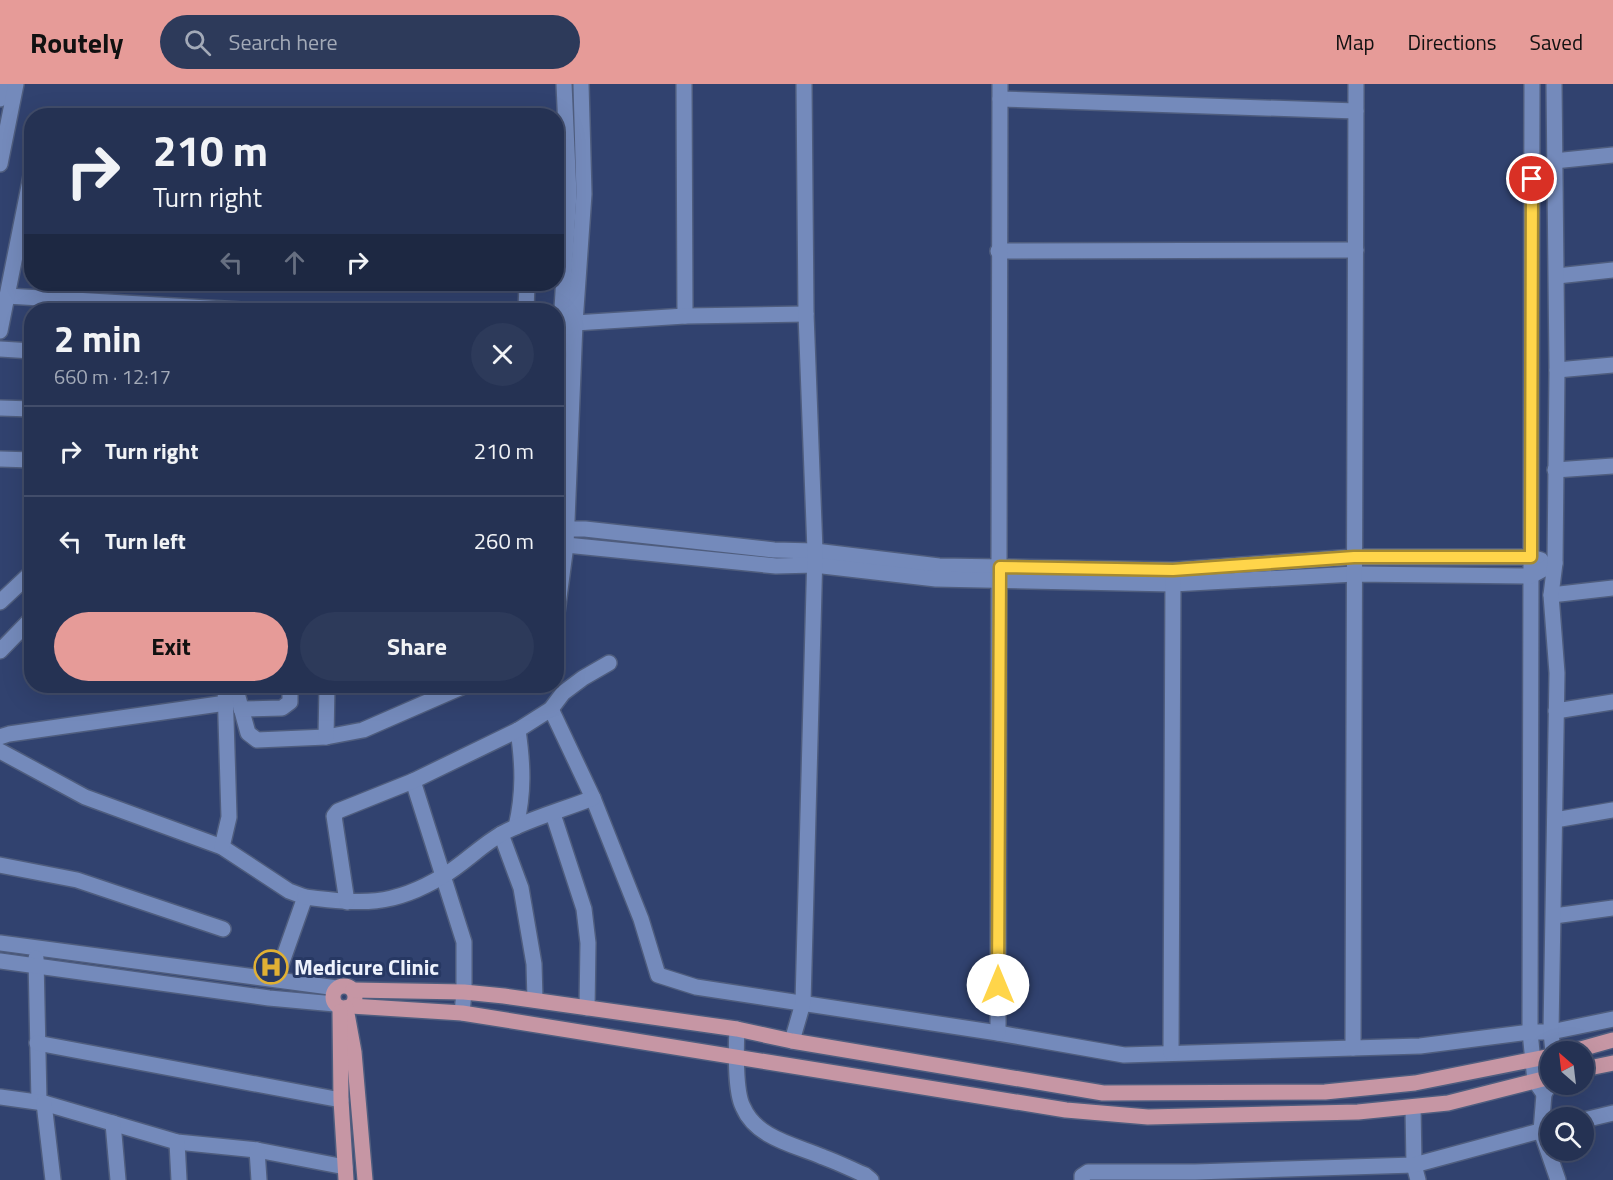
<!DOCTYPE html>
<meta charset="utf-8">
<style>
body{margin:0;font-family:"Titillium Web",sans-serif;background:#2d3a5a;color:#f1f3f6;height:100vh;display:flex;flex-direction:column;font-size:22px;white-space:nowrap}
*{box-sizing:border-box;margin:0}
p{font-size:20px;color:#a3aab8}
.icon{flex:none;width:33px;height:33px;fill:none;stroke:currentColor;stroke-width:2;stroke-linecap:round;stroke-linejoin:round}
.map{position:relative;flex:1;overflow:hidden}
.side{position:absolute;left:24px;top:219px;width:540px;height:390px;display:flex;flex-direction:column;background:#253253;border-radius:24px;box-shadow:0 6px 24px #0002,0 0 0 2px #424d6a}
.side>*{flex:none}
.banner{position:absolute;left:24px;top:24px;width:540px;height:183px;border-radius:24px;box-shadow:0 6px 24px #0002,0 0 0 2px #424d6a;background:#253253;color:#f1f3f6;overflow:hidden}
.needle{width:39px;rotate:332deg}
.buttons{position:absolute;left:1540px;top:957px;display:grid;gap:12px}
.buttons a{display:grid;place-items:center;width:54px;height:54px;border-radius:50%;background:#253253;box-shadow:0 6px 24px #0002,0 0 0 2px #424d6a;font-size:30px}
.pin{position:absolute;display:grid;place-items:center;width:51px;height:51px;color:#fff;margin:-26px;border:3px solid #fff;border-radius:50%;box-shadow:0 2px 6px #0007}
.me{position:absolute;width:66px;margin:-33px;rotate:0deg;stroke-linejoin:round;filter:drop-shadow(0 0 4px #0008)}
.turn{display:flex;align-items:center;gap:21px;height:126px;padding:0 30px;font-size:27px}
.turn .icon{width:78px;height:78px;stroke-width:2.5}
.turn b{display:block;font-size:42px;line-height:51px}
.lanes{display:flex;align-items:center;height:57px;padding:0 30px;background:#0003;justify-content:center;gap:30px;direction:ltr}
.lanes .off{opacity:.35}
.round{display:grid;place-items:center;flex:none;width:63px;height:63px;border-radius:32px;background:#2d3a5a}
.head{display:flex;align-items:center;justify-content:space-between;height:102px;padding:0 30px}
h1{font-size:36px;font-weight:700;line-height:45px}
.button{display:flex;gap:12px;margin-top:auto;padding:12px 30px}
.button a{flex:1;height:69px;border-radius:36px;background:#e69b98;color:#111;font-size:24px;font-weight:700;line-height:69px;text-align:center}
.button a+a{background:#2d3a5a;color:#f1f3f6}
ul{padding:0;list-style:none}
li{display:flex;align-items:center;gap:18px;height:90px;padding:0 30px;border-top:2px solid #424d6a}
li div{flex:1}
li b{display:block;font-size:22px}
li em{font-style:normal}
header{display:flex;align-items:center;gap:36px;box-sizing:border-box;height:84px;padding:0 30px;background:#e69b98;color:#111}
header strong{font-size:28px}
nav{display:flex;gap:33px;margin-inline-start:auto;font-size:21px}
.search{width:420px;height:54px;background:#2d3a5a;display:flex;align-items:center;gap:15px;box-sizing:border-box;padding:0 21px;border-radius:33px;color:#a3aab8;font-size:22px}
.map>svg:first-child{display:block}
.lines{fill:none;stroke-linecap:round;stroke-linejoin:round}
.minor-casing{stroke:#4f5d7e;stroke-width:18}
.major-casing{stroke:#4f5d7e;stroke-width:18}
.minor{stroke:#748abb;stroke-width:15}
.major{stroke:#c696a4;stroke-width:15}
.route-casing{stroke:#a68a30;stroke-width:15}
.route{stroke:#ffd54a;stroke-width:10}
.labels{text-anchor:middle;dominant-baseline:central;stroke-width:6;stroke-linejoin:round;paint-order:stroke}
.poi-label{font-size:22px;font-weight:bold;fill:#edf2fd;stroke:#273863;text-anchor:start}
</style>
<header>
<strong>Routely</strong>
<div class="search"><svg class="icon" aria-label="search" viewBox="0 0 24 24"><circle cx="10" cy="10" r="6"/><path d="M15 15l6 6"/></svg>Search here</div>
<nav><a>Map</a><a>Directions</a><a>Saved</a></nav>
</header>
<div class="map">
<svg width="1613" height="1096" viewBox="0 0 1613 1096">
<rect width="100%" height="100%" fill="#31426f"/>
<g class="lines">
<defs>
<g id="minor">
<polyline points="684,0 685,232"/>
<polyline points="1532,0 1530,948 1535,997 1544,1010 1551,998"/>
<polyline points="0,15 3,0"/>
<polyline points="1000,15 1356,27"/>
<polyline points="1554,77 1613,71"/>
<polyline points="0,80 16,0"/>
<polyline points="998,167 1356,166"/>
<polyline points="1557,192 1613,186"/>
<polyline points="7,212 241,226"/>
<polyline points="526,226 527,200"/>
<polyline points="575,239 685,232 806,230"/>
<polyline points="0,247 32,87"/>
<polyline points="0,265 32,267"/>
<polyline points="1557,286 1613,281"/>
<polyline points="556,323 569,110 564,0"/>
<polyline points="0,324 32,325"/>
<polyline points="0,375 32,376"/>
<polyline points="1555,386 1613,382"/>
<polyline points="556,445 585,445 774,466 815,467 939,482 1173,486 1354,473 1531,473 1541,476"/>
<polyline points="556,452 566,461 776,482 814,481 936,495 1173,500 1354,490 1531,492 1555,479"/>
<polyline points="1551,511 1613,504"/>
<polyline points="0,518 32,488"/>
<polyline points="556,536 566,461 575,239 584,110 581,0"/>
<polyline points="0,567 32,534"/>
<polyline points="235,602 248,649 257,656 326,653 363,646 464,602"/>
<polyline points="241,625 282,624 290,618 290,602"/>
<polyline points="551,625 593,714 641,835 658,891 696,903 998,949 1124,971 1420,962 1530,948 1551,948 1613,935"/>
<polyline points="1556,627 1613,618"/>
<polyline points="0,653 9,650 226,619"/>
<polyline points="326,653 327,602"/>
<polyline points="0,667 85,713 222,763 289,807 305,813 276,895"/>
<polyline points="413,697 464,858 464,908 462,929"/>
<polyline points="553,730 584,825 588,859 587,924"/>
<polyline points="1555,736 1613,726"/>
<path d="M 516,743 C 524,708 523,681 518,646"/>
<polyline points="501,750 521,804 534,880 535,916"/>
<polyline points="222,763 229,733 225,602"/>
<polyline points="0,781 77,796 223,845"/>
<path d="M 305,813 C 362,820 392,823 443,792 C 464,780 481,761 503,749 C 531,734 563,726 593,714"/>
<polyline points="347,818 334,732 338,727 413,697 518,646 551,625 563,609 583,594 609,579"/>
<polyline points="1554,832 1613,824"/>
<polyline points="0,859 337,904"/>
<polyline points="36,874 39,1018"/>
<polyline points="0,877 269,914 335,920"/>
<path d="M 737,945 C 736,964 735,1008 743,1023 C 756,1054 795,1061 823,1073 C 837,1078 851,1085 865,1091 L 871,1096"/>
<polyline points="998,949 1000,0"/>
<polyline points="792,957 803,919 815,467 806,230 804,0"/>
<polyline points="37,959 341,1016"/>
<polyline points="1353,964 1356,0"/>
<polyline points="1553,968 1551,948 1557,589 1551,511 1555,479 1557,286 1554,0"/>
<polyline points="1171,969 1173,492"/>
<polyline points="1544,1010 1541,1047 1558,1096"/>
<polyline points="0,1013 44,1019 177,1058 257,1066 345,1083"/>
<polyline points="44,1019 53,1096"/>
<polyline points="1413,1023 1414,1081 1418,1096"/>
<polyline points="1584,1036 1613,1029"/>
<polyline points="113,1039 118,1096"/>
<polyline points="177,1058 179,1096"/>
<polyline points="257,1066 259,1096"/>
<polyline points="1082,1096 1082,1092 1088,1088 1195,1088 1414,1081 1551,1044"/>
</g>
<g id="major">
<circle cx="344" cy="913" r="11"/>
<polyline points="353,906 464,908 504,912 737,945 792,957 1103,1009 1325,1008 1415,999 1551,972"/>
<polyline points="351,922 462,929 1066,1026 1148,1033 1358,1028 1448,1019 1551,993"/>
<polyline points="346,924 354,968 365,1096"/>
<polyline points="340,928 341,1016 346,1096"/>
<polyline points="1570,968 1613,956"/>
<polyline points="1584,985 1613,979"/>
</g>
</defs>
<use href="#minor" class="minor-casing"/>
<use href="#major" class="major-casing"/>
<use href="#minor" class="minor"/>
<use href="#major" class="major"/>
</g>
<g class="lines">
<defs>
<polyline id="route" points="998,901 1000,483 1173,486 1354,473 1531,473 1532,95"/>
</defs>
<use href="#route" class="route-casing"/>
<use href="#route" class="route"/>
</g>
<defs>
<symbol id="hospital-ring" viewBox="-11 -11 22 22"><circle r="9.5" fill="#273863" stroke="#e0b034" stroke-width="1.5"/><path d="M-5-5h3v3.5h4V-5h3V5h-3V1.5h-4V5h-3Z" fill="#e0b034"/></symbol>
</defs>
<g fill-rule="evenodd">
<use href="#hospital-ring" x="252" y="864" width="38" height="38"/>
</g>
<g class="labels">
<g class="poi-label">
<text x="294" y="883">Medicure Clinic</text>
</g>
</g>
</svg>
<div class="buttons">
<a><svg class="needle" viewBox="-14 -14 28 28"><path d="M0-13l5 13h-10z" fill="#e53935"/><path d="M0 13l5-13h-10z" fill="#a3aab8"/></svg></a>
<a><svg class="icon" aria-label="search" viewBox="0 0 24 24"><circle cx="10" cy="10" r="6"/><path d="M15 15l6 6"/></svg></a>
</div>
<div class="pin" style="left:1532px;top:95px;background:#d93025"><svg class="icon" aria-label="arrive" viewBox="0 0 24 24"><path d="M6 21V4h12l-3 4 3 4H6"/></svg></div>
<svg class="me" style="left:998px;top:901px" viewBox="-20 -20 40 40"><circle r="19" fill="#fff"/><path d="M0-13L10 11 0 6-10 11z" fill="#ffd54a"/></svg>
<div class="banner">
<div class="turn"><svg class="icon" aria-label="right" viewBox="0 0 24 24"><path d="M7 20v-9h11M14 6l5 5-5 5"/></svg><div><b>210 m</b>Turn right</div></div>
<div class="lanes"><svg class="icon off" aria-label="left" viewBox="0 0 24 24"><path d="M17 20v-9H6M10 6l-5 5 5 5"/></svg><svg class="icon off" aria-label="ahead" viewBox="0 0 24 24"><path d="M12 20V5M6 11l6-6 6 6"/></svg><svg class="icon" aria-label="right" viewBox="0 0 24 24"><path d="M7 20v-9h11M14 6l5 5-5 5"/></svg></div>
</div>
<section class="side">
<div class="head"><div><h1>2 min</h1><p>660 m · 12:17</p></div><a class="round"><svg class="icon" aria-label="close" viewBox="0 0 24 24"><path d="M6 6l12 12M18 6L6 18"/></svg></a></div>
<ul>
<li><svg class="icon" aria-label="right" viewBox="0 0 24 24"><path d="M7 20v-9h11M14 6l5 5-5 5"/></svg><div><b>Turn right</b></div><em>210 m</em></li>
<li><svg class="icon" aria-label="left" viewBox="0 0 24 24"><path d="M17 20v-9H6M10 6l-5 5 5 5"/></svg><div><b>Turn left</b></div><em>260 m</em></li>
</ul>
<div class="button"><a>Exit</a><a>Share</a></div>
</section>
</div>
